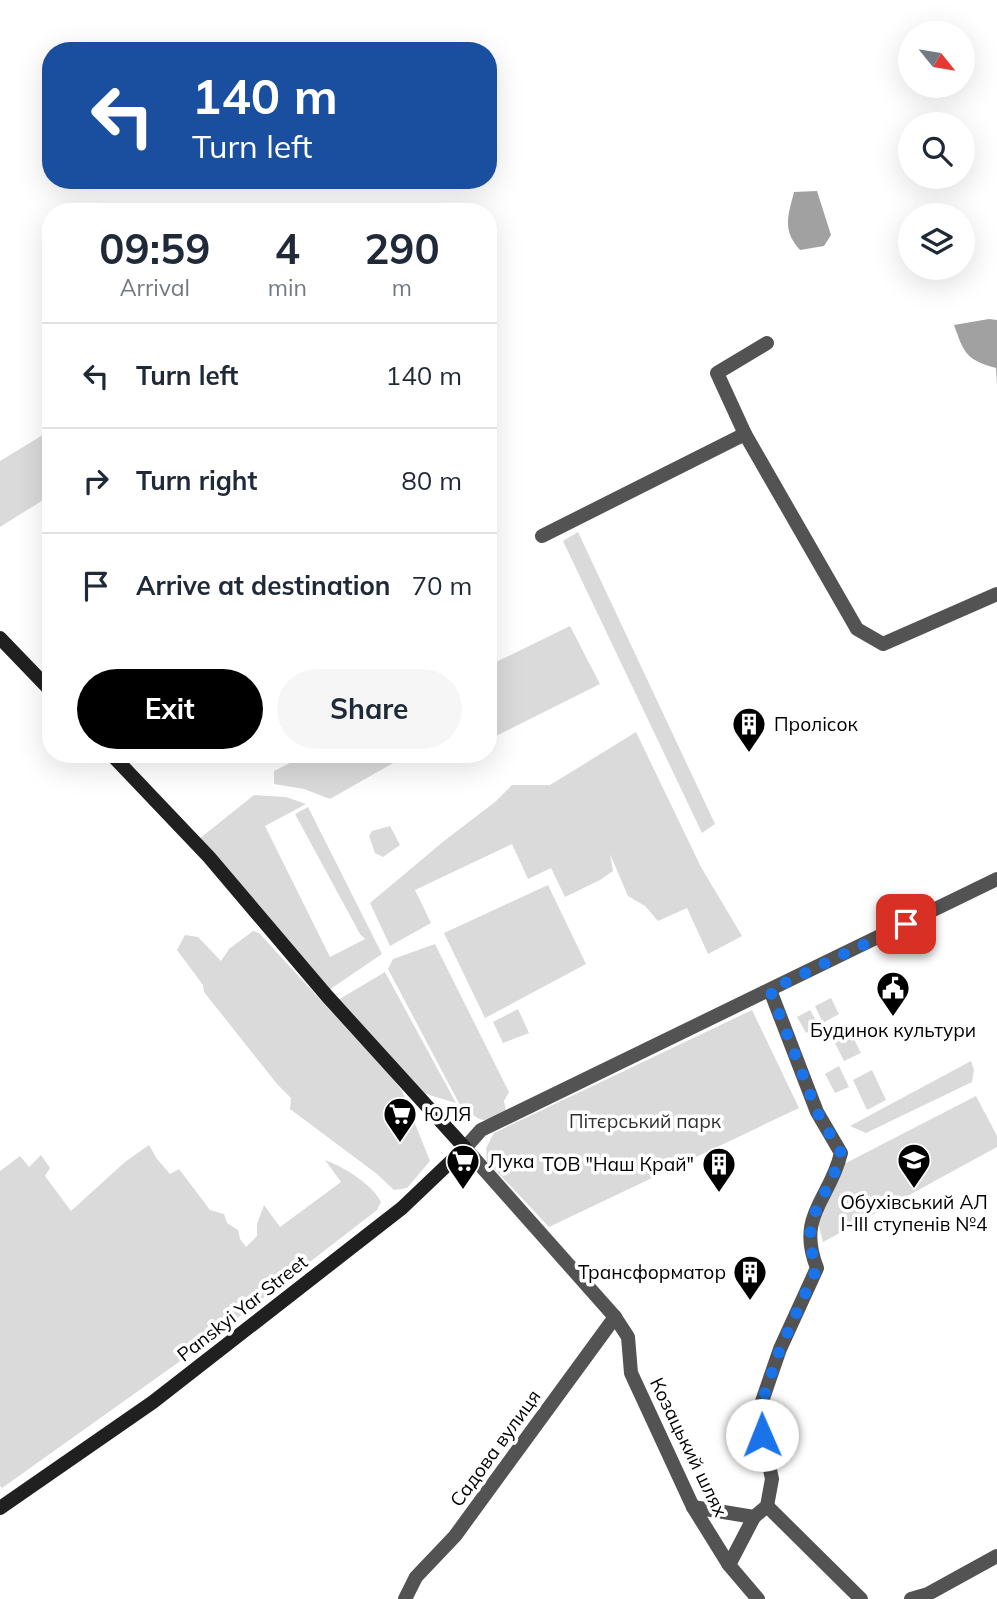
<!DOCTYPE html>
<meta charset="utf-8">
<style>
body{margin:0;font-family:Mulish,sans-serif;background:#f6f6f7;color:#1f2937;height:100vh;display:flex;flex-direction:column;font-size:26px;white-space:nowrap}
*{box-sizing:border-box;margin:0}
p{font-size:23px;color:#747a83}
.icon{flex:none;width:38px;height:38px;fill:none;stroke:currentColor;stroke-width:2;stroke-linecap:round;stroke-linejoin:round}
.map{position:relative;flex:1;overflow:hidden}
.side{position:absolute;left:42px;top:203px;width:455px;height:560px;display:flex;flex-direction:column;background:#fff;border-radius:28px;box-shadow:0 7px 28px #0002}
.side>*{flex:none}
.guide{position:absolute;left:42px;top:42px;width:455px;height:147px;border-radius:28px;box-shadow:0 7px 28px #0002;background:#1a4fa0;color:#fff;overflow:hidden}
.needle{width:46px;rotate:120deg}
.buttons{position:absolute;left:898px;top:21px;display:grid;gap:14px}
.buttons a{display:grid;place-items:center;width:77px;height:77px;border-radius:50%;background:#fff;box-shadow:0 7px 28px #0002;font-size:35px}
.pin{position:absolute;display:grid;place-items:center;width:60px;height:60px;color:#fff;margin:-30px;border-radius:14px;box-shadow:0 4px 10px #0006}
.me{position:absolute;width:77px;margin:-38px;rotate:359deg;stroke-linejoin:round;filter:drop-shadow(0 0 5px #0008)}
.turn{display:flex;align-items:center;gap:24px;height:147px;padding:0 35px;font-size:32px}
.turn .icon{width:91px;height:91px;stroke-width:2.5}
.turn b{display:block;font-size:49px;line-height:60px}
.eta{display:flex;justify-content:space-evenly;align-items:center;height:119px;text-align:center}
.eta b{font-size:42px;font-weight:700;line-height:49px}
.button{display:flex;gap:14px;margin-top:auto;padding:14px 35px}
.button a{flex:1;height:80px;border-radius:42px;background:#000;color:#fff;font-size:28px;font-weight:700;line-height:80px;text-align:center}
.button a+a{background:#f6f6f7;color:#1f2937}
ul{padding:0;list-style:none}
li{display:flex;align-items:center;gap:21px;height:105px;padding:0 35px;border-top:2px solid #e0e1e3}
li div{flex:1}
li b{display:block;font-size:26px}
li em{font-style:normal}
.map>svg:first-child{display:block}
.green{fill:#dadada}
.water{fill:#a1a1a1}
.lines{fill:none;stroke-linecap:round;stroke-linejoin:round}
.street{stroke:#535353;stroke-width:14}
.secondary{stroke:#202020;stroke-width:14}
.route{stroke:#1a73e8;stroke-width:12;stroke-dasharray:0 21.6}
.labels{text-anchor:middle;dominant-baseline:central;stroke-width:7;stroke-linejoin:round;paint-order:stroke}
.poi-label{font-size:19px;fill:#000;stroke:#fff;text-anchor:start}
.park-label{font-size:19px;fill:#313131;stroke:#fff}
.street-label{font-size:19px;fill:#000;stroke:#fff}
</style>
<div class="map">
<svg width="997" height="1599" viewBox="0 0 997 1599">
<rect width="100%" height="100%" fill="#fff"/>
<g class="green">
<polygon points="51,430 51,495 0,527 0,461"/>
<polygon points="578,532 715,824 702,833 563,541"/>
<polygon points="570,626 600,684 488,740 488,666"/>
<polygon points="636,732 701,867 742,936 708,954 687,908 658,921 645,906 628,896 610,854 613,871 600,880 565,897 551,868 528,879 512,844 415,890 431,923 390,946 370,903 444,841 495,802 512,785 550,785"/>
<polygon points="308,754 409,754 330,799 304,789 274,784 274,771"/>
<polygon points="254,795 286,797 306,804 265,826 330,957 365,939 360,934 295,814 308,807 382,954 329,990 199,839"/>
<polygon points="390,826 400,845 383,857 375,853 369,836 372,831"/>
<polygon points="548,885 586,964 485,1018 444,933"/>
<polygon points="253,931 259,933 393,1079 402,1091 430,1161 407,1188 394,1190 377,1174 290,1109 291,1098 277,1084 204,992 203,985 177,950 185,935 198,937 221,961 229,949"/>
<path d="M 435,944 L 509,1092 L 504,1101 L 506,1111 C 480,1126 482,1121 460,1105 L 388,969 L 393,959 Z"/>
<polygon points="385,972 456,1103 423,1093 338,1000"/>
<polygon points="831,998 839,1014 823,1023 815,1006"/>
<polygon points="518,1009 529,1033 503,1043 493,1022"/>
<polygon points="752,1010 799,1108 549,1227 487,1161 486,1148 494,1133"/>
<polygon points="810,1010 819,1026 806,1033 797,1017"/>
<polygon points="850,1031 861,1053 844,1061 833,1039"/>
<polygon points="971,1061 974,1070 972,1082 866,1133 850,1126"/>
<polygon points="839,1066 849,1087 835,1093 825,1074"/>
<polygon points="872,1070 886,1100 867,1110 853,1080"/>
<polygon points="976,1096 997,1136 997,1147 823,1242 817,1219 842,1165"/>
<path d="M 149,1145 L 157,1159 L 170,1174 L 179,1169 L 210,1210 L 224,1214 L 227,1223 L 238,1230 L 240,1239 L 246,1247 L 257,1236 L 257,1224 L 264,1205 L 280,1227 L 341,1182 L 325,1160 C 344,1167 372,1184 381,1202 L 377,1210 L 200,1347 L 2,1488 L 0,1486 L 0,1171 L 20,1156 L 29,1167 L 41,1155 L 50,1168 L 45,1176 L 71,1211 L 125,1162 Z"/>
</g>
<g class="water">
<path d="M 817,191 L 831,235 L 824,246 L 800,250 C 782,230 788,216 794,192 Z"/>
<path d="M 989,319 L 997,320 L 997,384 L 996,368 C 966,360 964,353 954,325 Z"/>
</g>
<g class="lines">
<g class="street">
<polyline points="745,434 717,373 767,343"/>
<polyline points="542,536 745,434 857,629 883,644 997,594"/>
<polyline points="767,1506 861,1599"/>
<polyline points="693,1507 754,1517 729,1565"/>
<path d="M 754,1517 L 767,1506 L 772,1479 L 758,1413 L 780,1349 L 817,1268 C 796,1215 830,1200 841,1153 L 817,1112 L 770,990"/>
<polyline points="405,1599 416,1577 455,1536 615,1317"/>
<polyline points="758,1599 729,1565 693,1507 631,1373 628,1337 615,1317 465,1148 481,1130 997,879"/>
<polyline points="911,1599 928,1594 997,1556"/>
</g>
<g class="secondary">
<polyline points="0,638 51,691"/>
<polyline points="0,1508 153,1402 402,1208 465,1148 327,996 209,857 111,754"/>
</g>
</g>
<g class="lines">
<path class="route" d="M 762,1435 L 758,1413 L 780,1349 L 817,1268 C 796,1216 830,1199 841,1153 L 817,1112 L 770,990 L 906,924"/>
</g>
<defs>
<symbol id="building-pin" viewBox="-11 -11 22 30"><path d="M0 17L-7.5 6A9.5 9.5 0 1 1 7.5 6Z" fill="#000" stroke="#fff"/><path d="M-4-6H4V6H1V3H-1V6H-4ZM-2.5-4.3h1.7v1.8h-1.7ZM.8-4.3h1.7v1.8H.8ZM-2.5-1h1.7V.8h-1.7ZM.8-1h1.7V.8H.8Z" fill="#fff"/></symbol>
<symbol id="civic-pin" viewBox="-11 -11 22 30"><path d="M0 17L-7.5 6A9.5 9.5 0 1 1 7.5 6Z" fill="#000" stroke="#fff"/><path d="M-.6-6.5H3V-4.5H.6V-3L4-1V1h2V6H-6V1h2V-1L-.6-3ZM-1.2 2.5V6h2.4V2.5Z" fill="#fff"/></symbol>
<symbol id="supermarket-pin" viewBox="-11 -11 22 30"><path d="M0 17L-7.5 6A9.5 9.5 0 1 1 7.5 6Z" fill="#000" stroke="#fff"/><path d="M-6-5.5h2.5l.6 2H6L4.5 2H-2.5L-4.4-4H-6ZM-1.5 3.2a1.3 1.3 0 1 0 .1 0ZM3 3.2a1.3 1.3 0 1 0 .1 0Z" fill="#fff"/></symbol>
<symbol id="school-pin" viewBox="-11 -11 22 30"><path d="M0 17L-7.5 6A9.5 9.5 0 1 1 7.5 6Z" fill="#000" stroke="#fff"/><path d="M0-5L7-2L0 1L-7-2ZM-4 1L0 2.5L4 1V4Q0 6-4 4Z" fill="#fff"/></symbol>
</defs>
<g fill-rule="evenodd">
<use href="#building-pin" x="730" y="705" width="38" height="52"/>
<use href="#civic-pin" x="874" y="969" width="38" height="52"/>
<use href="#supermarket-pin" x="381" y="1095" width="38" height="52"/>
<use href="#school-pin" x="895" y="1141" width="38" height="52"/>
<use href="#supermarket-pin" x="444" y="1142" width="38" height="52"/>
<use href="#building-pin" x="700" y="1145" width="38" height="52"/>
<use href="#building-pin" x="731" y="1253" width="38" height="52"/>
</g>
<g class="labels">
<g class="poi-label">
<text x="774" y="724">Пролісок</text>
<text x="893" y="1030" text-anchor="middle">Будинок культури</text>
<text x="424" y="1114">ЮЛЯ</text>
<text x="488" y="1161">Лука</text>
<text x="694" y="1164" text-anchor="end">ТОВ "Наш Край"</text>
<text x="914" y="1202" text-anchor="middle">Обухівський АЛ<tspan x="914" dy="22">І-ІІІ ступенів №4</tspan></text>
<text x="726" y="1272" text-anchor="end">Трансформатор</text>
</g>
<g class="park-label">
<text x="645" y="1121">Пітєрський парк</text>
</g>
<g class="street-label">
<text transform="translate(242 1308) rotate(-38)">Panskyi Yar Street</text>
<text transform="translate(689 1447) rotate(64)">Козацький шлях</text>
<text transform="translate(495 1448) rotate(-54)">Садова вулиця</text>
</g>
</g>
</svg>
<div class="buttons">
<a><svg class="needle" viewBox="-14 -14 28 28"><path d="M0-13l5 13h-10z" fill="#e53935"/><path d="M0 13l5-13h-10z" fill="#747a83"/></svg></a>
<a><svg class="icon" aria-label="search" viewBox="0 0 24 24"><circle cx="10" cy="10" r="6"/><path d="M15 15l6 6"/></svg></a>
<a><svg class="icon" aria-label="layers" viewBox="0 0 24 24"><path d="M12 4l9 5-9 5-9-5zM3 14l9 5 9-5"/></svg></a>
</div>
<div class="pin" style="left:906px;top:924px;background:#d93025"><svg class="icon" aria-label="arrive" viewBox="0 0 24 24"><path d="M6 21V4h12l-3 4 3 4H6"/></svg></div>
<svg class="me" style="left:762px;top:1435px" viewBox="-20 -20 40 40"><circle r="19" fill="#fff"/><path d="M0-13L10 11 0 6-10 11z" fill="#1a73e8"/></svg>
<div class="guide">
<div class="turn"><svg class="icon" aria-label="left" viewBox="0 0 24 24"><path d="M17 20v-9H6M10 6l-5 5 5 5"/></svg><div><b>140 m</b>Turn left</div></div>
</div>
<section class="side">
<div class="eta">
<div><b>09:59</b><p>Arrival</p></div>
<div><b>4</b><p>min</p></div>
<div><b>290</b><p>m</p></div>
</div>
<ul>
<li><svg class="icon" aria-label="left" viewBox="0 0 24 24"><path d="M17 20v-9H6M10 6l-5 5 5 5"/></svg><div><b>Turn left</b></div><em>140 m</em></li>
<li><svg class="icon" aria-label="right" viewBox="0 0 24 24"><path d="M7 20v-9h11M14 6l5 5-5 5"/></svg><div><b>Turn right</b></div><em>80 m</em></li>
<li><svg class="icon" aria-label="arrive" viewBox="0 0 24 24"><path d="M6 21V4h12l-3 4 3 4H6"/></svg><div><b>Arrive at destination</b></div><em>70 m</em></li>
</ul>
<div class="button"><a>Exit</a><a>Share</a></div>
</section>
</div>
